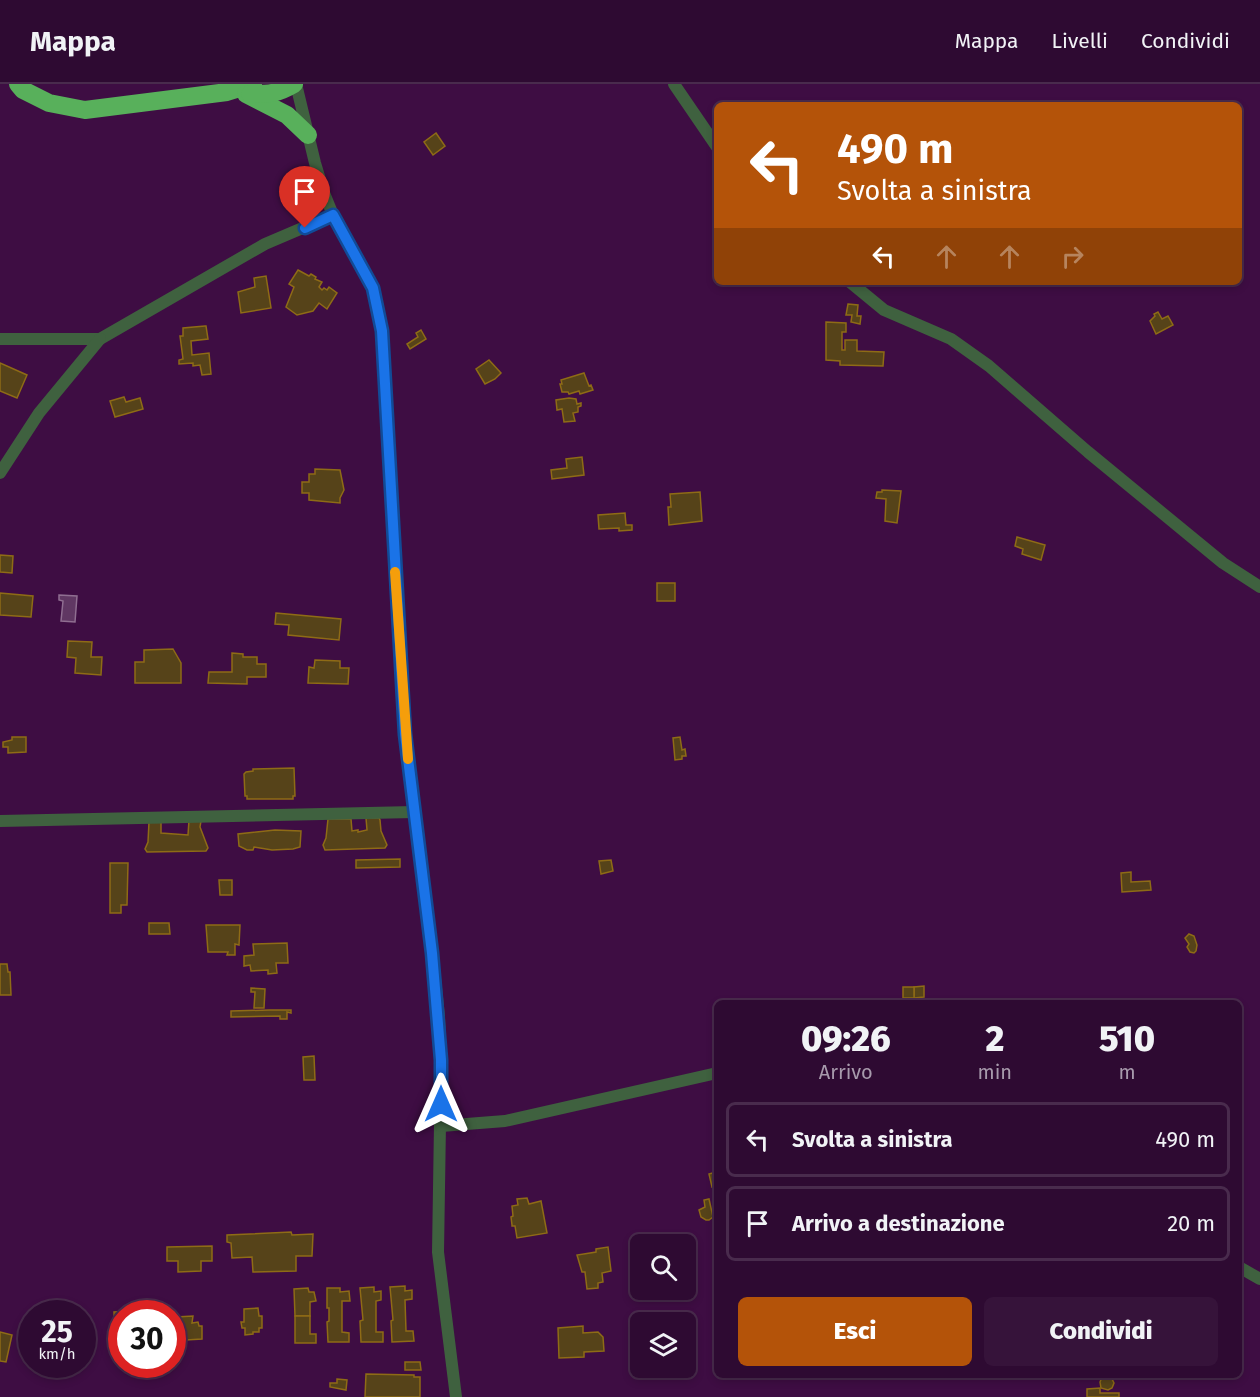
<!DOCTYPE html>
<html lang="it">
<style>
body{margin:0;font-family:"Fira Sans",sans-serif;background:#36133a;color:#f1f3f6;height:100vh;display:flex;flex-direction:column;font-size:22px;white-space:nowrap}
*{box-sizing:border-box;margin:0}
p{font-size:20px;color:#a79aac}
.icon{flex:none;width:33px;height:33px;fill:none;stroke:currentColor;stroke-width:2;stroke-linecap:round;stroke-linejoin:round}
.map{position:relative;flex:1;overflow:hidden}
.details{position:absolute;left:714px;top:916px;width:528px;height:378px;display:flex;flex-direction:column;background:#2e0a32;border-radius:9px;box-shadow:0 3px 9px #0003,0 0 0 2px #492b4d}
.details>*{flex:none}
.guide{position:absolute;left:714px;top:18px;width:528px;height:183px;border-radius:9px;box-shadow:0 3px 9px #0003,0 0 0 2px #492b4d;background:#b45309;color:#fff;overflow:hidden}
.fabs{position:absolute;left:630px;top:1150px;display:grid;gap:12px}
.fabs a{display:grid;place-items:center;width:66px;height:66px;border-radius:9px;background:#2e0a32;box-shadow:0 3px 9px #0003,0 0 0 2px #492b4d;font-size:30px}
.speed{position:absolute;left:18px;top:1216px;display:flex;gap:12px;font-size:30px;font-weight:700;text-align:center}
.speed>*{display:grid;place-content:center;width:78px;height:78px;border-radius:50%;background:#2e0a32;box-shadow:0 3px 9px #0003,0 0 0 2px #492b4d;line-height:1}
.speed small{font-size:15px;font-weight:400}
.speed .limit{border:9px solid #d22;background:#fff;color:#111}
.pin{position:absolute;display:grid;place-items:center;width:51px;height:51px;color:#fff;margin:-62px -26px;border-radius:50% 50% 50% 0;rotate:-45deg;box-shadow:0 0 6px #0007}
.pin .icon{rotate:45deg}
.me{position:absolute;width:66px;margin:-33px;rotate:0deg;stroke-linejoin:round;filter:drop-shadow(0 0 4px #0008)}
.turn{display:flex;align-items:center;gap:21px;height:126px;padding:0 24px;font-size:27px}
.turn .icon{width:78px;height:78px;stroke-width:2.5}
.turn b{display:block;font-size:42px;line-height:51px}
.lanes{display:flex;align-items:center;height:57px;padding:0 24px;background:#0003;justify-content:center;gap:30px;direction:ltr}
.lanes .off{opacity:.35}
.eta{display:flex;justify-content:space-evenly;align-items:center;height:102px;text-align:center}
.eta b{font-size:36px;font-weight:800;line-height:42px}
.action{display:flex;gap:12px;margin-top:auto;padding:12px 24px}
.action a{flex:1;height:69px;border-radius:9px;background:#b45309;color:#fff;font-size:24px;font-weight:800;line-height:69px;text-align:center}
.action a+a{background:#36133a;color:#f1f3f6}
ul{padding:0;list-style:none}
li{display:flex;align-items:center;gap:18px;height:75px;margin:0 12px 9px;padding:0 12px;border:3px solid #492b4d;border-radius:9px}
li div{flex:1}
li b{display:block;font-size:22px}
li em{font-style:normal}
header{display:flex;align-items:center;gap:36px;box-sizing:border-box;height:84px;padding:0 30px;background:#2e0a32;border-bottom:2px solid #492b4d}
header strong{font-size:28px}
nav{display:flex;gap:33px;margin-inline-start:auto;font-size:21px}
.map>svg:first-child{display:block}
.water{fill:#603763;stroke:#8f6e91;stroke-width:1.5}
.building{fill:#564319;stroke:#8e6b16;stroke-width:1.5}
.lines{fill:none;stroke-linecap:round;stroke-linejoin:round}
.street{stroke:#3f613f;stroke-width:12}
.highway{stroke:#58b05b;stroke-width:18}
.route-casing{stroke:#114b97;stroke-width:15}
.route{stroke:#1a73e8;stroke-width:10}
.slow{stroke:#f59e0b;stroke-width:10}
</style>
<header>
<strong>Mappa</strong>
<nav><a>Mappa</a><a>Livelli</a><a>Condividi</a></nav>
</header>
<div class="map">
<svg width="1260" height="1313" viewBox="0 0 1260 1313">
<rect width="100%" height="100%" fill="#3e0d43"/>
<polygon class="water" points="59,511 77,512 75,538 61,537 63,517 59,516"/>
<g class="building">
<polygon points="436,49 445,62 433,71 424,58"/>
<polygon points="298,186 309,192 311,190 316,193 315,195 322,198 319,203 322,206 324,204 327,206 329,203 337,209 327,225 319,219 313,227 297,231 286,223 294,203 289,200"/>
<polygon points="266,192 271,224 241,229 238,208 255,203 254,194"/>
<polygon points="848,220 858,221 857,232 861,232 860,240 851,238 852,231 846,231"/>
<polygon points="1158,228 1162,235 1168,232 1173,241 1156,250 1150,237 1155,232 1154,230"/>
<polygon points="826,238 846,239 846,248 842,248 842,266 845,266 845,256 857,256 857,267 884,268 883,282 840,281 840,277 826,276"/>
<polygon points="205,242 206,242 208,255 191,257 192,271 209,269 211,290 202,291 200,281 193,282 193,279 179,280 179,276 183,275 180,252 183,252 183,244"/>
<polygon points="421,246 426,255 410,265 407,260 418,253 416,249"/>
<polygon points="489,276 501,289 495,295 485,300 476,285"/>
<polygon points="0,279 27,291 17,314 0,307"/>
<polygon points="584,289 589,302 591,301 593,306 580,310 579,307 569,310 568,308 562,308 560,300 562,300 561,296"/>
<polygon points="124,313 126,318 140,314 143,325 115,333 110,317"/>
<polygon points="569,314 576,315 577,320 581,319 581,322 578,323 578,328 573,329 575,337 564,338 562,325 557,326 556,316"/>
<polygon points="582,373 584,391 552,395 551,386 567,384 566,375"/>
<polygon points="315,385 340,386 344,406 340,414 340,419 309,416 309,409 302,409 302,398 309,398 309,390 315,390"/>
<polygon points="882,406 901,407 897,439 885,437 886,415 876,414 877,408 882,408"/>
<polygon points="700,408 702,437 669,441 668,423 671,423 670,410"/>
<polygon points="625,429 626,441 632,441 632,446 619,447 619,444 599,445 598,431"/>
<polygon points="1017,453 1045,461 1041,476 1022,470 1023,465 1015,462"/>
<polygon points="0,471 13,472 12,489 0,488"/>
<rect x="657" y="499" width="18" height="18"/>
<polygon points="0,509 33,512 31,533 0,531"/>
<polygon points="276,529 341,535 339,556 288,551 289,541 275,540"/>
<polygon points="68,557 92,558 91,573 102,573 101,591 75,589 76,574 67,573"/>
<polygon points="173,565 181,579 181,599 135,599 135,578 144,578 144,566"/>
<polygon points="232,569 243,570 243,573 257,573 257,580 266,580 266,593 247,593 247,600 208,599 209,588 232,588"/>
<polygon points="315,576 340,577 340,584 349,584 348,600 308,599 309,583 314,584"/>
<polygon points="12,653 26,653 26,668 8,669 8,663 3,663 3,658 12,656"/>
<polygon points="680,653 682,666 685,665 686,672 682,672 682,675 675,676 673,654"/>
<polygon points="294,684 295,712 293,712 293,715 247,715 247,712 245,712 244,690 246,688 253,687 253,685"/>
<polygon points="366,734 379,734 380,736 381,747 387,761 385,764 325,766 323,761 326,754 328,735 351,735 352,747 358,746 358,748 367,746"/>
<polygon points="189,736 201,737 200,743 208,764 206,767 147,768 145,765 148,758 149,738 161,738 161,749 188,751"/>
<polygon points="275,746 301,747 300,763 293,765 272,766 254,763 253,766 247,766 239,762 238,750"/>
<polygon points="400,775 400,783 356,784 356,776"/>
<polygon points="611,776 613,787 601,790 599,777"/>
<polygon points="110,779 128,779 127,821 121,821 121,829 110,829"/>
<polygon points="1131,788 1131,798 1150,797 1151,806 1122,808 1121,789"/>
<polygon points="219,796 232,796 232,811 220,811"/>
<polygon points="149,839 169,839 170,850 149,850"/>
<polygon points="206,841 240,841 239,861 235,860 235,871 227,871 228,868 208,868"/>
<polygon points="1189,850 1194,852 1197,861 1196,867 1194,869 1190,868 1187,863 1189,860 1185,854"/>
<polygon points="287,859 288,879 276,879 277,889 268,890 268,886 251,887 250,881 244,882 244,872 254,871 253,860"/>
<polygon points="0,880 7,880 8,888 10,888 11,911 0,911"/>
<polygon points="924,902 924,913 914,914 914,903"/>
<rect x="903" y="903" width="11" height="11"/>
<polygon points="251,904 265,905 264,924 254,924 255,908 251,908"/>
<polygon points="269,926 291,926 291,929 287,928 287,935 280,935 280,932 231,933 231,927"/>
<polygon points="314,972 315,996 304,996 303,973"/>
<polygon points="716,1088 717,1101 712,1103 709,1090"/>
<polygon points="527,1114 529,1120 541,1117 547,1149 517,1154 515,1142 512,1142 512,1141 511,1133 513,1132 512,1122 518,1121 517,1115"/>
<polygon points="709,1115 713,1133 709,1136 706,1136 701,1133 699,1126 705,1123 704,1116"/>
<polygon points="291,1148 292,1151 313,1150 312,1172 296,1172 296,1187 253,1188 252,1173 232,1174 231,1159 227,1158 227,1151"/>
<polygon points="212,1162 212,1177 201,1177 201,1187 178,1188 178,1177 167,1177 167,1163"/>
<polygon points="608,1163 611,1187 602,1189 603,1198 598,1199 598,1204 587,1205 585,1188 582,1188 577,1171 596,1168 596,1165"/>
<polygon points="693,1168 695,1182 686,1183 686,1169"/>
<polygon points="405,1202 405,1207 412,1206 412,1215 405,1216 406,1247 413,1247 414,1257 392,1258 391,1237 393,1236 390,1203"/>
<polygon points="374,1203 374,1208 381,1207 381,1216 376,1217 376,1248 383,1248 383,1258 361,1258 360,1237 363,1236 360,1204"/>
<polygon points="308,1204 309,1208 314,1208 316,1217 310,1218 310,1232 295,1232 294,1205"/>
<polygon points="327,1204 340,1204 340,1208 349,1207 350,1217 342,1217 342,1248 349,1249 349,1258 328,1258 327,1238 329,1237 329,1224 327,1224"/>
<rect x="60" y="1223" width="16" height="7"/>
<polygon points="258,1224 259,1232 262,1232 262,1244 259,1244 259,1248 253,1248 253,1250 245,1251 245,1244 242,1244 241,1238 244,1238 244,1225"/>
<polygon points="132,1227 132,1230 122,1230 122,1259 115,1259 114,1228"/>
<polygon points="193,1232 192,1239 198,1238 199,1242 202,1242 202,1255 186,1256 185,1249 177,1249 176,1233"/>
<polygon points="295,1232 310,1232 310,1250 316,1250 316,1259 295,1259"/>
<polygon points="583,1242 583,1249 598,1248 603,1253 604,1267 584,1268 584,1273 559,1274 558,1244"/>
<polygon points="0,1248 12,1251 6,1278 0,1277"/>
<polygon points="405,1278 420,1278 421,1286 405,1286"/>
<polygon points="366,1290 414,1291 414,1293 420,1293 420,1313 365,1313"/>
<polygon points="1100,1292 1111,1293 1114,1299 1112,1304 1108,1306 1101,1304 1100,1298 1102,1293"/>
<polygon points="337,1295 347,1296 346,1306 330,1303 330,1299 337,1299"/>
<polygon points="1100,1304 1100,1309 1119,1309 1119,1313 1087,1313 1087,1305"/>
</g>
<g class="lines">
<g class="street">
<polyline points="296,0 315,79 324,109 333,131 373,204 382,247 405,650 430,847 439,932 441,976 438,1168 456,1313"/>
<polyline points="674,0 717,63"/>
<polyline points="850,198 884,226 951,255 989,282 1088,368 1223,479 1260,503"/>
<polyline points="0,255 100,255 265,160 333,131"/>
<polyline points="0,389 39,329 100,255"/>
<polyline points="0,737 414,728"/>
<polyline points="441,1042 505,1037 717,989"/>
<polyline points="1239,1183 1260,1195"/>
</g>
<g class="highway">
<polyline points="18,0 23,6 49,19 85,26 227,8 253,0"/>
<polyline points="246,10 287,31 308,51"/>
<path d="M 250,10 C 270,10 277,10 294,0"/>
</g>
</g>
<g class="lines">
<defs>
<polyline id="route" points="305,144 333,131 373,204 382,247 405,650 432,869 441,976 441,1020"/>
</defs>
<use href="#route" class="route-casing"/>
<use href="#route" class="route"/>
<polyline class="slow" points="395,488 408,675"/>
</g>
</svg>
<div class="fabs">
<a><svg class="icon" aria-label="search" viewBox="0 0 24 24"><circle cx="10" cy="10" r="6"/><path d="M15 15l6 6"/></svg></a>
<a><svg class="icon" aria-label="layers" viewBox="0 0 24 24"><path d="M12 4l9 5-9 5-9-5zM3 14l9 5 9-5"/></svg></a>
</div>
<div class="speed"><div>25<small>km/h</small></div><div class="limit">30</div></div>
<div class="pin" style="left:305px;top:144px;background:#d93025"><svg class="icon" aria-label="arrive" viewBox="0 0 24 24"><path d="M6 21V4h12l-3 4 3 4H6"/></svg></div>
<svg class="me" style="left:441px;top:1020px" viewBox="-20 -20 40 40"><path d="M0-17L14 15 0 8-14 15z" fill="#1a73e8" stroke="#fff" stroke-width="4"/></svg>
<div class="guide">
<div class="turn"><svg class="icon" aria-label="left" viewBox="0 0 24 24"><path d="M17 20v-9H6M10 6l-5 5 5 5"/></svg><div><b>490 m</b>Svolta a sinistra</div></div>
<div class="lanes"><svg class="icon" aria-label="left" viewBox="0 0 24 24"><path d="M17 20v-9H6M10 6l-5 5 5 5"/></svg><svg class="icon off" aria-label="ahead" viewBox="0 0 24 24"><path d="M12 20V5M6 11l6-6 6 6"/></svg><svg class="icon off" aria-label="ahead" viewBox="0 0 24 24"><path d="M12 20V5M6 11l6-6 6 6"/></svg><svg class="icon off" aria-label="right" viewBox="0 0 24 24"><path d="M7 20v-9h11M14 6l5 5-5 5"/></svg></div>
</div>
<section class="details">
<div class="eta">
<div><b>09:26</b><p>Arrivo</p></div>
<div><b>2</b><p>min</p></div>
<div><b>510</b><p>m</p></div>
</div>
<ul>
<li><svg class="icon" aria-label="left" viewBox="0 0 24 24"><path d="M17 20v-9H6M10 6l-5 5 5 5"/></svg><div><b>Svolta a sinistra</b></div><em>490 m</em></li>
<li><svg class="icon" aria-label="arrive" viewBox="0 0 24 24"><path d="M6 21V4h12l-3 4 3 4H6"/></svg><div><b>Arrivo a destinazione</b></div><em>20 m</em></li>
</ul>
<div class="action"><a>Esci</a><a>Condividi</a></div>
</section>
</div>
